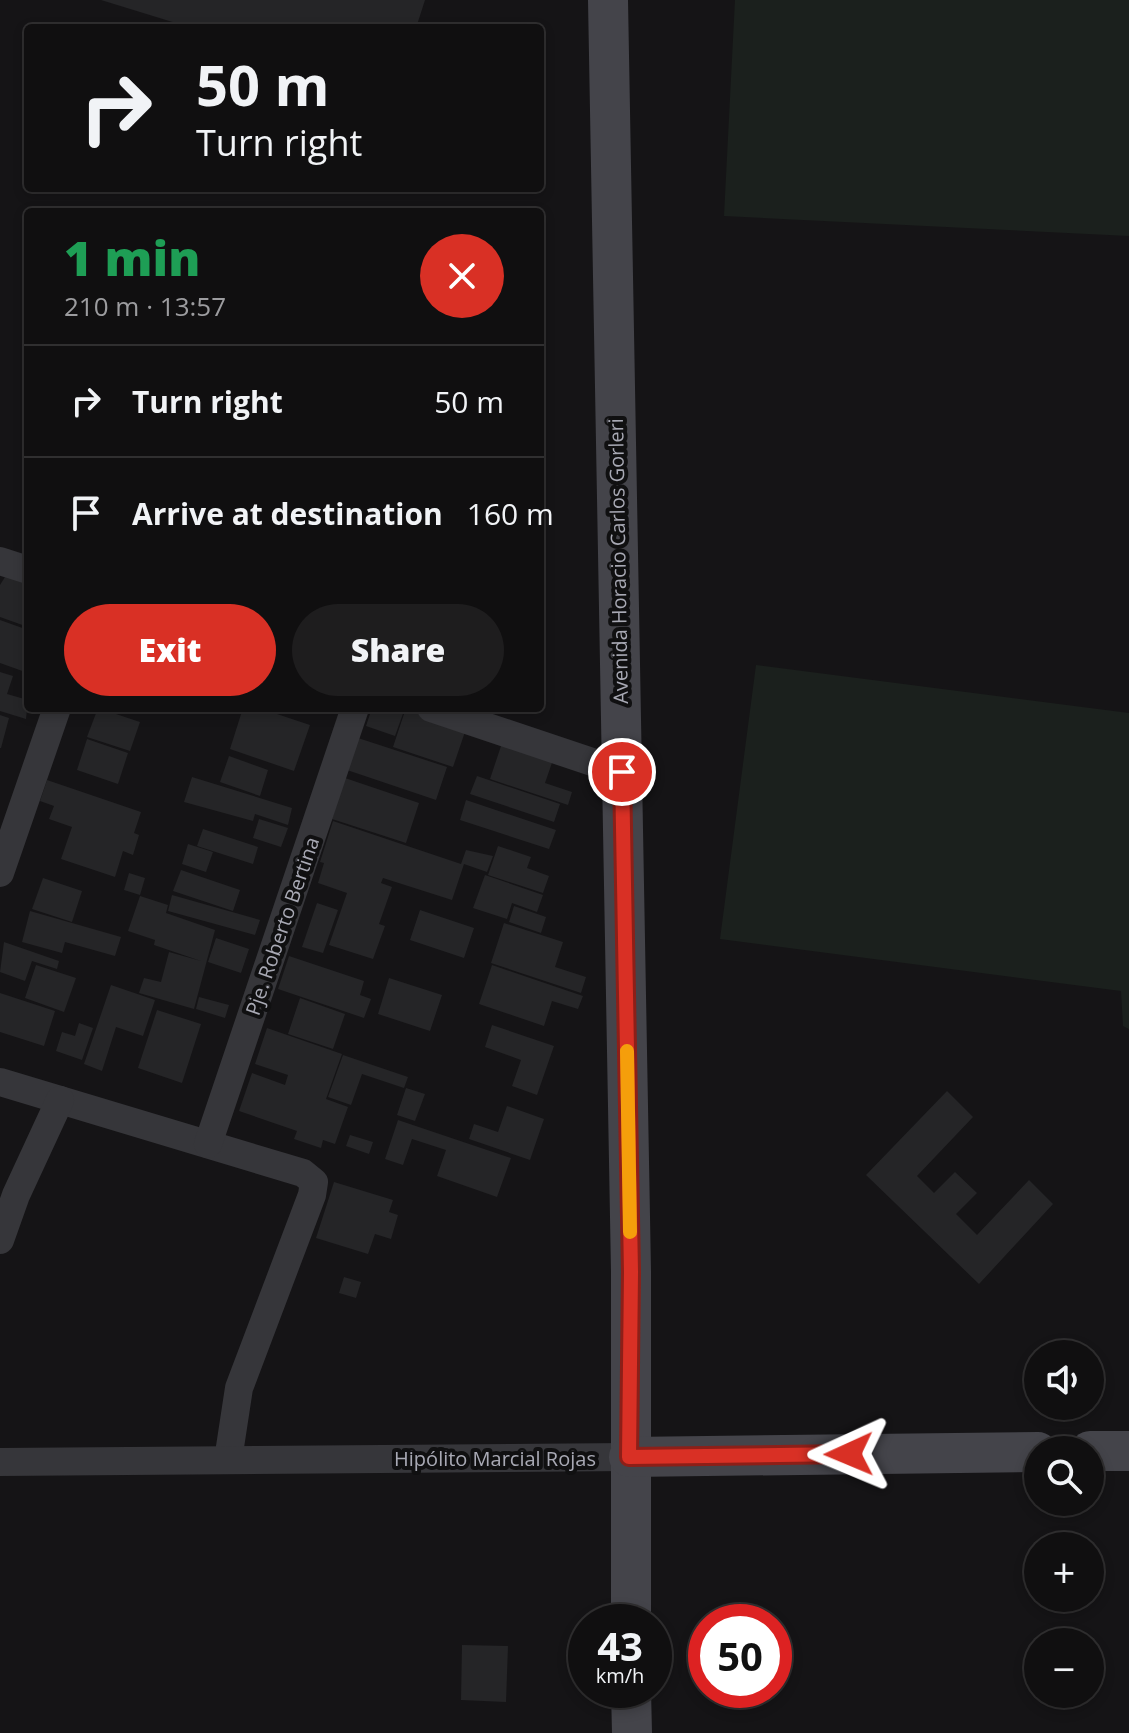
<!DOCTYPE html>
<meta charset="utf-8">
<style>
body{margin:0;font-family:"Open Sans",sans-serif;background:#1e1d1e;color:#f1f3f6;height:100vh;display:flex;flex-direction:column;font-size:30px;white-space:nowrap}
*{box-sizing:border-box;margin:0}
p{font-size:26px;color:#9c9c9f}
.icon{flex:none;width:44px;height:44px;fill:none;stroke:currentColor;stroke-width:2;stroke-linecap:round;stroke-linejoin:round}
.map{position:relative;flex:1;overflow:hidden}
.sheet{position:absolute;left:24px;top:208px;width:520px;height:504px;display:flex;flex-direction:column;background:#100f10;border-radius:8px;box-shadow:0 4px 12px #0003,0 0 0 2px #302f30}
.sheet>*{flex:none}
.banner{position:absolute;left:24px;top:24px;width:520px;height:168px;border-radius:8px;box-shadow:0 4px 12px #0003,0 0 0 2px #302f30;background:#100f10;color:#f1f3f6;overflow:hidden}
.buttons{position:absolute;left:1024px;top:1340px;display:grid;gap:16px}
.buttons a{display:grid;place-items:center;width:80px;height:80px;border-radius:50%;background:#100f10;box-shadow:0 4px 12px #0003,0 0 0 2px #302f30;font-size:40px}
.speed{position:absolute;left:568px;top:1604px;display:flex;gap:16px;font-size:40px;font-weight:700;text-align:center}
.speed>*{display:grid;place-content:center;width:104px;height:104px;border-radius:50%;background:#100f10;box-shadow:0 4px 12px #0003,0 0 0 2px #302f30;line-height:1}
.speed small{font-size:20px;font-weight:400}
.speed .limit{border:12px solid #d22;background:#fff;color:#111}
.pin{position:absolute;display:grid;place-items:center;width:68px;height:68px;color:#fff;margin:-34px;border:4px solid #fff;border-radius:50%;box-shadow:0 2px 8px #0007}
.me{position:absolute;width:88px;margin:-44px;rotate:269deg;stroke-linejoin:round;filter:drop-shadow(0 0 6px #0008)}
.turn{display:flex;align-items:center;gap:28px;height:168px;padding:0 40px;font-size:36px}
.turn .icon{width:104px;height:104px;stroke-width:2.5}
.turn b{display:block;font-size:56px;line-height:68px}
.round{display:grid;place-items:center;flex:none;width:84px;height:84px;border-radius:42px;background:#1e1d1e}
.head{display:flex;align-items:center;justify-content:space-between;height:136px;padding:0 40px}
h1{font-size:48px;font-weight:800;line-height:60px;color:#1e9e55}
.cta{display:flex;gap:16px;margin-top:auto;padding:16px 40px}
.cta a{flex:1;height:92px;border-radius:48px;background:#d93025;color:#fff;font-size:32px;font-weight:800;line-height:92px;text-align:center}
.cta a+a{background:#1e1d1e;color:#f1f3f6}
ul{padding:0;list-style:none}
li{display:flex;align-items:center;gap:24px;height:112px;padding:0 40px;border-top:2px solid #302f30}
li div{flex:1}
li b{display:block;font-size:30px}
li em{font-style:normal}
.map>svg:first-child{display:block}
.green{fill:#1b201d}
.building{fill:#252527}
.lines{fill:none;stroke-linecap:round;stroke-linejoin:round}
.street{stroke:#36363a;stroke-width:28}
.secondary{stroke:#44444a;stroke-width:40}
.route-casing{stroke:#8d1f18;stroke-width:20}
.route{stroke:#d93025;stroke-width:14}
.slow{stroke:#f59e0b;stroke-width:14}
.labels{text-anchor:middle;dominant-baseline:central;stroke-width:8;stroke-linejoin:round;paint-order:stroke}
.street-label{font-size:20px;fill:#a8a9b4;stroke:#101011}
</style>
<div class="map">
<svg width="1129" height="1733" viewBox="0 0 1129 1733">
<rect width="100%" height="100%" fill="#151416"/>
<g class="green">
<polygon points="735,0 1129,0 1129,236 724,216"/>
<polygon points="756,665 1129,713 1129,1029 1123,1026 1121,991 720,939"/>
</g>
<g class="building">
<polygon points="101,0 425,0 416,28 192,28"/>
<polygon points="5,577 28,581 28,627 0,617 0,585"/>
<polygon points="0,620 28,630 28,673 0,663"/>
<polygon points="0,672 13,676 7,694 28,700 26,719 0,711"/>
<polygon points="98,708 140,722 130,751 87,737"/>
<polygon points="243,708 259,708 310,725 294,771 230,749"/>
<polygon points="372,708 405,708 395,736 366,726"/>
<polygon points="406,708 467,726 453,767 393,747"/>
<polygon points="0,715 9,718 1,748 0,748"/>
<polygon points="504,737 555,754 545,783 572,792 568,805 490,779"/>
<polygon points="358,738 447,767 436,800 347,770"/>
<polygon points="87,739 128,753 118,784 77,770"/>
<polygon points="229,756 268,770 260,796 220,782"/>
<polygon points="477,776 560,804 554,822 470,794"/>
<polygon points="192,777 292,808 288,825 255,814 253,821 184,802"/>
<polygon points="345,778 419,803 406,843 332,819"/>
<polygon points="47,780 141,812 134,833 139,835 133,855 123,851 115,877 61,859 72,827 49,819 54,806 40,801"/>
<polygon points="466,800 556,830 549,849 460,820"/>
<polygon points="259,819 288,828 281,847 253,838"/>
<polygon points="333,821 461,864 466,850 493,856 487,872 464,864 452,900 383,878 381,883 392,887 379,924 385,926 373,959 329,945 347,893 318,883 324,863 320,862"/>
<polygon points="203,829 258,847 253,864 197,846"/>
<polygon points="188,844 213,852 206,872 182,864"/>
<polygon points="498,846 531,857 527,868 549,876 543,893 488,875"/>
<polygon points="181,870 240,890 233,911 173,891"/>
<polygon points="129,873 145,878 140,895 124,890"/>
<polygon points="485,875 543,895 537,912 512,903 507,919 473,908"/>
<polygon points="43,878 82,891 72,922 32,909"/>
<polygon points="172,895 260,920 255,935 168,911"/>
<polygon points="140,896 168,905 166,913 215,930 194,1009 139,993 144,978 161,982 169,952 201,961 154,945 155,940 128,931"/>
<polygon points="317,903 338,910 323,953 302,947"/>
<polygon points="514,906 546,917 541,933 509,922"/>
<polygon points="420,910 474,928 464,958 410,940"/>
<polygon points="30,911 121,937 115,956 65,942 62,953 22,942"/>
<polygon points="504,923 563,942 555,967 586,977 581,993 491,963"/>
<polygon points="216,938 249,949 241,973 208,962"/>
<polygon points="4,942 59,961 57,969 32,961 25,981 0,972"/>
<polygon points="289,956 364,981 360,995 371,999 364,1018 278,989"/>
<polygon points="36,965 76,978 64,1012 25,998"/>
<polygon points="492,965 583,996 578,1009 552,1001 544,1026 479,1004"/>
<polygon points="389,978 442,995 430,1031 378,1014"/>
<polygon points="111,985 155,1000 143,1036 116,1027 102,1071 84,1064"/>
<polygon points="0,993 55,1011 44,1046 0,1032"/>
<polygon points="199,997 229,1005 225,1018 196,1009"/>
<polygon points="300,998 345,1014 333,1049 288,1034"/>
<polygon points="157,1010 201,1024 182,1083 138,1068"/>
<polygon points="79,1023 93,1028 82,1060 56,1051 62,1032 75,1036"/>
<polygon points="492,1025 554,1046 537,1095 512,1086 521,1060 485,1047"/>
<polygon points="267,1028 342,1054 326,1099 348,1107 335,1144 323,1140 321,1148 294,1139 297,1131 239,1111 252,1073 285,1085 288,1075 255,1064"/>
<polygon points="343,1055 408,1077 404,1088 362,1074 351,1105 328,1097"/>
<polygon points="406,1088 425,1094 415,1121 397,1115"/>
<polygon points="947,1091 973,1117 917,1176 934,1193 955,1172 977,1193 956,1214 977,1235 1029,1180 1053,1204 979,1284 866,1175"/>
<polygon points="507,1106 544,1119 530,1160 469,1139 474,1124 498,1132"/>
<polygon points="398,1120 511,1158 497,1197 437,1176 446,1150 412,1139 403,1165 385,1159"/>
<polygon points="350,1135 373,1142 369,1154 346,1146"/>
<polygon points="334,1182 393,1200 389,1212 398,1215 391,1239 375,1234 368,1254 316,1238"/>
<polygon points="344,1277 361,1282 356,1298 339,1293"/>
<polygon points="462,1645 508,1646 506,1702 461,1700"/>
</g>
<g class="lines">
<g class="street">
<polyline points="0,561 28,570"/>
<polyline points="431,708 622,772"/>
<polyline points="0,873 57,708"/>
<polyline points="0,1082 303,1173 314,1182 312,1195 239,1388 228,1460"/>
<polyline points="208,1144 355,708"/>
<polyline points="0,1240 16,1195 60,1100"/>
<polyline points="0,1462 629,1457"/>
</g>
<g class="secondary">
<polyline points="608,0 631,1272 631,1622"/>
<polyline points="1090,1451 1129,1451"/>
<polyline points="629,1457 1038,1452"/>
<polyline points="631,1690 632,1733"/>
</g>
</g>
<g class="lines">
<defs>
<polyline id="route" points="622,772 631,1272 629,1457 849,1454"/>
</defs>
<use href="#route" class="route-casing"/>
<use href="#route" class="route"/>
<polyline class="slow" points="627,1051 630,1232"/>
</g>
<g class="labels">
<g class="street-label">
<text transform="translate(618 561) rotate(-91)">Avenida Horacio Carlos Gorleri</text>
<text transform="translate(282 926) rotate(-71)">Pje. Roberto Bertina</text>
<text x="495" y="1458">Hipólito Marcial Rojas</text>
</g>
</g>
</svg>
<div class="buttons">
<a><svg class="icon" aria-label="sound" viewBox="0 0 24 24"><path d="M4 9h4l5-4v14l-5-4H4zM17 9q2 3 0 6"/></svg></a>
<a><svg class="icon" aria-label="search" viewBox="0 0 24 24"><circle cx="10" cy="10" r="6"/><path d="M15 15l6 6"/></svg></a>
<a>+</a>
<a>−</a>
</div>
<div class="speed"><div>43<small>km/h</small></div><div class="limit">50</div></div>
<div class="pin" style="left:622px;top:772px;background:#d93025"><svg class="icon" aria-label="arrive" viewBox="0 0 24 24"><path d="M6 21V4h12l-3 4 3 4H6"/></svg></div>
<svg class="me" style="left:849px;top:1454px" viewBox="-20 -20 40 40"><path d="M0-17L14 15 0 8-14 15z" fill="#d93025" stroke="#fff" stroke-width="4"/></svg>
<div class="banner">
<div class="turn"><svg class="icon" aria-label="right" viewBox="0 0 24 24"><path d="M7 20v-9h11M14 6l5 5-5 5"/></svg><div><b>50 m</b>Turn right</div></div>
</div>
<section class="sheet">
<div class="head"><div><h1>1 min</h1><p>210 m · 13:57</p></div><a class="round" style="background:#d93025;color:#fff"><svg class="icon" aria-label="close" viewBox="0 0 24 24"><path d="M6 6l12 12M18 6L6 18"/></svg></a></div>
<ul>
<li><svg class="icon" aria-label="right" viewBox="0 0 24 24"><path d="M7 20v-9h11M14 6l5 5-5 5"/></svg><div><b>Turn right</b></div><em>50 m</em></li>
<li><svg class="icon" aria-label="arrive" viewBox="0 0 24 24"><path d="M6 21V4h12l-3 4 3 4H6"/></svg><div><b>Arrive at destination</b></div><em>160 m</em></li>
</ul>
<div class="cta"><a>Exit</a><a>Share</a></div>
</section>
</div>
